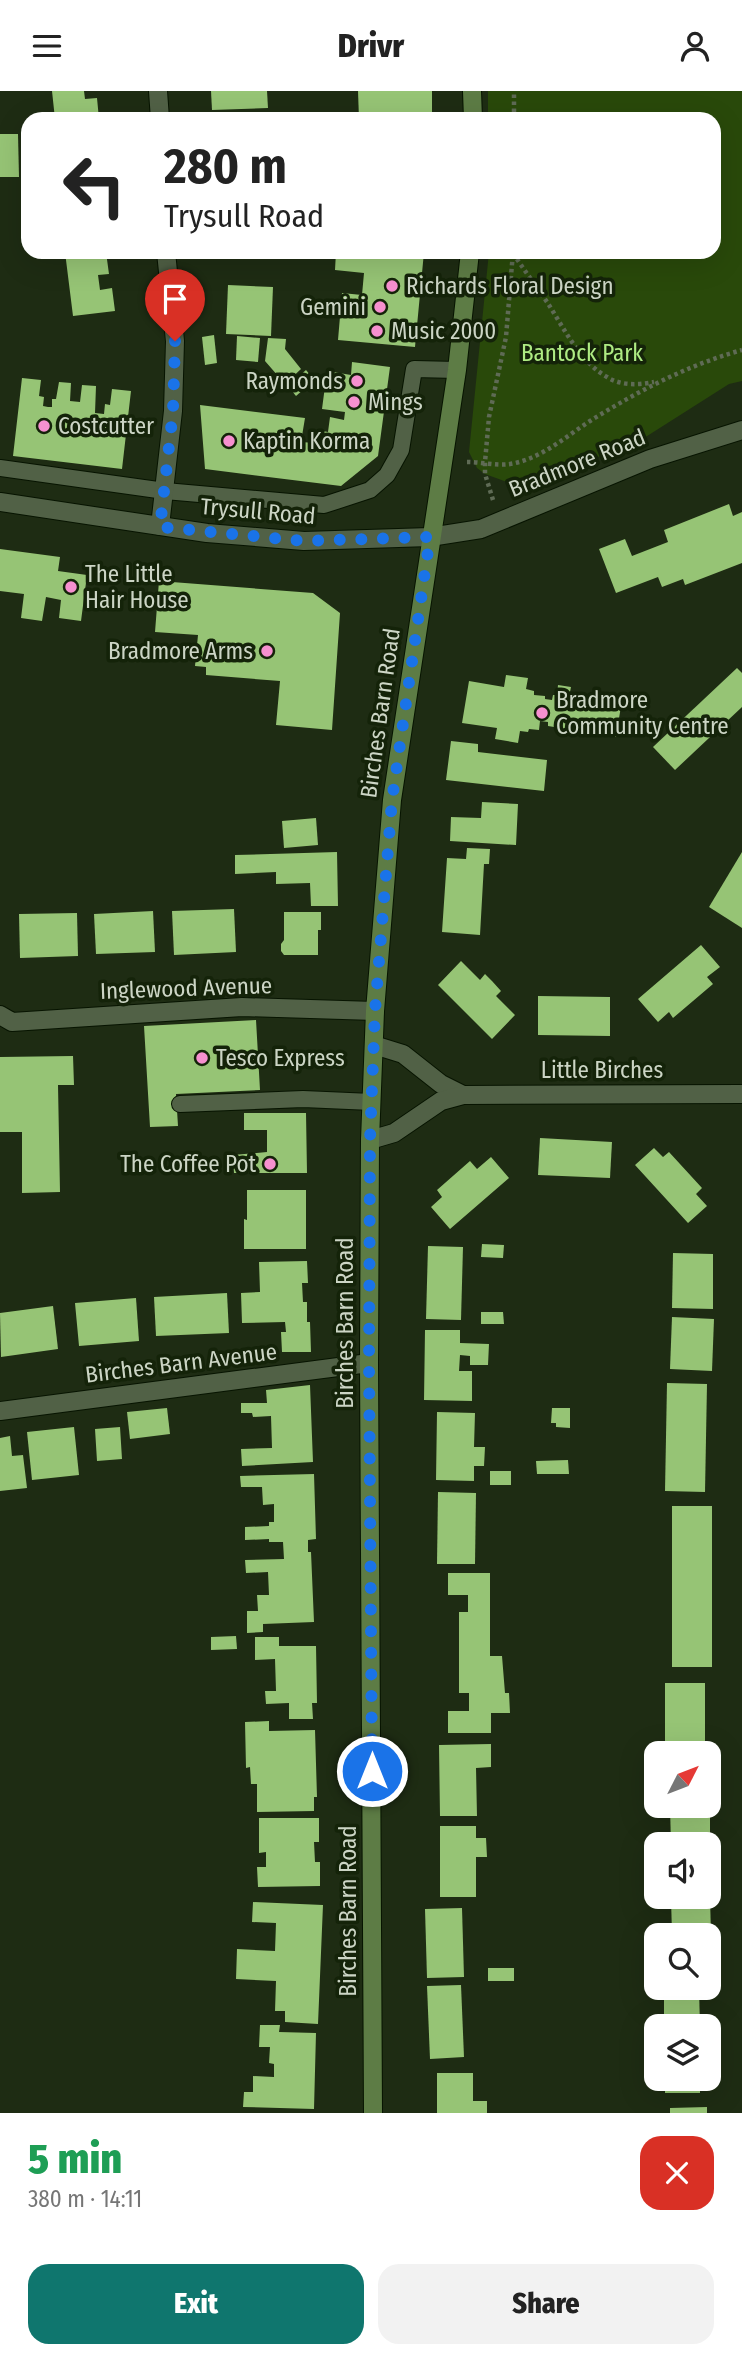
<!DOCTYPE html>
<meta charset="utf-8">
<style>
body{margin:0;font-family:"Fira Sans Condensed",sans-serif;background:#f2f2f2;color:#222;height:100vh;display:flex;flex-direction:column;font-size:26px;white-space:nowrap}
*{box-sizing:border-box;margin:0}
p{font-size:23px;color:#767676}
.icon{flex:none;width:38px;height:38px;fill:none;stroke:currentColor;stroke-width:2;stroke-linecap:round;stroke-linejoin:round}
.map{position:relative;height:2022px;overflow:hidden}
.side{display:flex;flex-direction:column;background:#fff;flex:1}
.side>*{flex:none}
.guide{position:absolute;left:21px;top:21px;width:700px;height:147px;border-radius:21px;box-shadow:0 7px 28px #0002;background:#fff;color:#222;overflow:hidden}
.needle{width:46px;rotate:48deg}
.fabs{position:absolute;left:644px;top:1650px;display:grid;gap:14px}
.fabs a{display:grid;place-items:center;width:77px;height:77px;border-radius:14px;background:#fff;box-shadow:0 7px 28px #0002;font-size:35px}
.pin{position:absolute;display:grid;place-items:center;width:60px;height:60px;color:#fff;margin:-72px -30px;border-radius:50% 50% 50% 0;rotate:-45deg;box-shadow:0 0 7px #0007}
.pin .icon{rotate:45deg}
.me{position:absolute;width:77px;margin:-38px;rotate:0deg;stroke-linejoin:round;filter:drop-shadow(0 0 5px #0008)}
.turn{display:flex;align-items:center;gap:24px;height:147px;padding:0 28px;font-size:32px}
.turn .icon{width:91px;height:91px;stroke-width:2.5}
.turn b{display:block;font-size:49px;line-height:60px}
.round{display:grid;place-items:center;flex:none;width:74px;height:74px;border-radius:21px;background:#f2f2f2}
.head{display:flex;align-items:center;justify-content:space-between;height:119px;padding:0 28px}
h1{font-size:42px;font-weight:800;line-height:52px;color:#1e9e55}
.primary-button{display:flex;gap:14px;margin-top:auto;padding:14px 28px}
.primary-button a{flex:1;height:80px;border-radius:21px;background:#0f766e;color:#fff;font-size:28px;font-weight:800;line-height:80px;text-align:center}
.primary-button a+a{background:#f2f2f2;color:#222}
header{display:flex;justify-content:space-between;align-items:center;height:91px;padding:0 28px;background:#fff;font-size:32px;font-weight:800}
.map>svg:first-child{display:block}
.green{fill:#29490a}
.building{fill:#96c475}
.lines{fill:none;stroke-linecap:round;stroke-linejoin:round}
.service-casing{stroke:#071400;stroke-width:18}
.minor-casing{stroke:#071400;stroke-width:20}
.tertiary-casing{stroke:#071400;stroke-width:20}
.secondary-casing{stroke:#071400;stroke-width:20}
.path{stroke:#5f6b55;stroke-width:4.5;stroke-dasharray:3.5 3.5;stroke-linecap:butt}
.service{stroke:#516146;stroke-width:16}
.minor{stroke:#516146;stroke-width:18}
.tertiary{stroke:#516146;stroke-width:18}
.secondary{stroke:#5d7c45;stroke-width:18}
.route{stroke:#1a73e8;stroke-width:12;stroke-dasharray:0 21.6}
.poi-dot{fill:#f690cf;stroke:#142309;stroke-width:2.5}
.labels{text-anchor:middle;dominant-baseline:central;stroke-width:7;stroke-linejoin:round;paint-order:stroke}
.poi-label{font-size:23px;fill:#ccd5c5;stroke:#142309;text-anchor:start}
.park-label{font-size:23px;fill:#aeeb83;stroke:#142309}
.street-label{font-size:23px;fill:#ccd5c5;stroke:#142309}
</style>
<header><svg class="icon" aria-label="menu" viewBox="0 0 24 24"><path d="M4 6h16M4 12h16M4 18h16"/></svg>Drivr<svg class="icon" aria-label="person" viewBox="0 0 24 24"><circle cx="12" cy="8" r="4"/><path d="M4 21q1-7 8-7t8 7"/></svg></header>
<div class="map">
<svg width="742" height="2022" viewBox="0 0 742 2022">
<rect width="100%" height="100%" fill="#1e2c13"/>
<polygon class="green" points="488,0 742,0 742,290 729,293 644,347 559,382 507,391 485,383 477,377 469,361 489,161 714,161 714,28 488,28"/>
<g class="building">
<polygon points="52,0 84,0 85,8 97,7 99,28 55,28"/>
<polygon points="211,0 267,0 268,17 212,19"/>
<polygon points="358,0 432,0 432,28 359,28"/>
<polygon points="0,43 18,43 19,86 0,86"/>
<polygon points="65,161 106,161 109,183 98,184 100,199 112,197 115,220 73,225"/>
<polygon points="336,161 424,161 415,256 338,249 342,202 362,204 364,182 335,179"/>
<polygon points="228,194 273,196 271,245 226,243"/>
<polygon points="214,244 217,272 205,274 202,246"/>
<polygon points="237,245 260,247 258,271 236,269"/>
<polygon points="268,247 286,248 285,258 301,278 285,293 265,270"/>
<polygon points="352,271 390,276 378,365 341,395 205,378 200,314 305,327 301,351 315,352 317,339 328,341 330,326 344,329 345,321 322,318 327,280 351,284"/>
<polygon points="306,279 310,284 310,293 296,305 288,295"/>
<polygon points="22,287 41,289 39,305 44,306 43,315 48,316 52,316 52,308 56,308 59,291 71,292 70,310 80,311 82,294 96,295 95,322 104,323 105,313 110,314 112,298 131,300 122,378 13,365"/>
<polygon points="729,413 733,425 742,421 742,472 685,494 683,488 662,496 658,486 616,502 599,458 625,448 632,465 668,451 664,439"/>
<polygon points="0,458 60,466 58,480 87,484 81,530 59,527 61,509 46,506 42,530 21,527 24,503 0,500"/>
<polygon points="159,490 313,502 340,522 332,639 276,634 280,590 206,584 206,576 195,575 198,544 155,541"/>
<polygon points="737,577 742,582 742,616 675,679 653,656"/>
<polygon points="506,584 528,587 526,598 534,600 534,604 545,605 545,608 552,609 553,604 557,604 558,594 571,596 569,606 621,615 616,646 548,635 548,631 540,630 539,639 529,638 528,641 520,640 518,652 495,648 497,637 462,632 469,590 504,596"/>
<polygon points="451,650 478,653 478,661 547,669 544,700 446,689"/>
<polygon points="482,711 518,713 516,754 450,750 451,726 481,727"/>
<polygon points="316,727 318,754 284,757 282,730"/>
<polygon points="467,757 490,758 489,773 484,773 480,844 442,841 447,767 466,768"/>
<polygon points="337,761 338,815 311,815 310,792 276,793 276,781 235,783 235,764"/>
<polygon points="742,761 742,837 709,816"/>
<polygon points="234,818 236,861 174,864 172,820"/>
<polygon points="153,820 155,861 96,863 94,823"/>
<polygon points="284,821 321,821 321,839 318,839 318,864 284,864 281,860 281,853 284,849"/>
<polygon points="77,822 78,865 20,867 19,823"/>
<polygon points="701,854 720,876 707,886 713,893 673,927 669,921 658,931 638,908"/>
<polygon points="461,870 480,889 485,883 492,890 501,900 496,905 515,924 492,948 438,894"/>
<polygon points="538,905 610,906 610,945 538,944"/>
<polygon points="256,929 260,999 176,1003 178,1035 150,1036 144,935"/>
<polygon points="73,965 74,994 58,994 60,1101 22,1102 22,1041 0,1041 0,966"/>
<polygon points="244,1022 306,1022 307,1082 234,1082 233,1064 267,1061 267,1039 244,1039"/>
<polygon points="540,1047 612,1051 610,1087 538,1084"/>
<polygon points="654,1057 663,1066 669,1061 702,1097 696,1103 707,1115 688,1132 635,1074"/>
<polygon points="491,1066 509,1087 450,1138 431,1116 442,1106 437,1099 470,1070 477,1078"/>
<polygon points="247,1099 306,1099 306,1158 244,1158 244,1128 247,1129"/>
<polygon points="482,1153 504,1154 503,1167 481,1166"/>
<polygon points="428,1155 463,1156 461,1229 426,1228"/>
<polygon points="673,1162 713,1163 713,1218 672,1217"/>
<polygon points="307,1170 308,1192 302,1192 303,1211 307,1211 307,1231 310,1231 311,1261 282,1261 281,1241 286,1241 285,1231 242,1232 241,1202 260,1201 259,1171"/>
<polygon points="227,1202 229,1242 156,1245 154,1206"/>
<polygon points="136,1207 139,1250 79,1255 75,1212"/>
<polygon points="53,1215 58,1258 1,1266 0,1222"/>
<polygon points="481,1221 503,1221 504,1233 481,1233"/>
<polygon points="672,1226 714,1228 712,1280 670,1278"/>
<polygon points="425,1239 460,1239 460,1252 489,1253 488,1274 470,1274 470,1265 460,1264 459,1280 472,1280 472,1310 424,1309"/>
<polygon points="667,1292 707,1293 705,1401 665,1400"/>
<polygon points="310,1294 313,1371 242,1375 241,1358 272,1357 271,1325 253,1326 252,1322 241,1322 241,1312 267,1312 266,1299"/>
<polygon points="167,1317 170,1343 130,1348 127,1321"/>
<polygon points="552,1317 570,1317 570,1337 556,1336 556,1332 551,1332"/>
<polygon points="437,1321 475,1322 474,1356 485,1356 484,1375 474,1375 474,1390 436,1389"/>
<polygon points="74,1336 79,1384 32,1389 27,1341"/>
<polygon points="120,1336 122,1368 97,1370 95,1338"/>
<polygon points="10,1345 12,1365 23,1364 27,1397 0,1400 0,1347"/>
<polygon points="568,1369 569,1383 537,1383 536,1370"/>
<rect x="490" y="1380" width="21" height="14"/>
<polygon points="314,1383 316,1448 308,1449 308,1461 311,1461 314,1531 263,1533 263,1541 247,1542 247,1520 258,1520 257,1504 269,1504 268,1481 246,1482 245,1469 284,1468 283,1451 269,1451 269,1448 245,1449 245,1436 269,1435 269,1431 274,1431 274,1413 263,1414 262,1396 241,1396 240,1385"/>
<polygon points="438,1401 476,1402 475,1473 437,1473"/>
<rect x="672" y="1415" width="40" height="161"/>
<polygon points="448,1482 490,1482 490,1565 502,1565 505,1602 509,1602 510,1622 491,1622 491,1642 448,1642 448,1620 469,1620 469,1602 459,1602 459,1521 468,1521 468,1504 448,1504"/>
<polygon points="236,1545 237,1558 211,1559 211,1546"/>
<polygon points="255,1546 279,1546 279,1555 316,1555 317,1612 312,1612 313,1628 289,1628 289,1612 266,1613 265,1600 276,1600 275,1568 255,1569"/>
<rect x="665" y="1592" width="40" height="70"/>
<polygon points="269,1630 269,1640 315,1639 317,1706 314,1706 314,1720 257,1721 257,1693 251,1693 250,1676 246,1677 245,1631"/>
<polygon points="491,1653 491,1676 476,1677 477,1725 440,1725 439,1654"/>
<polygon points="670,1715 710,1715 710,1754 671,1754"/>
<polygon points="259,1727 319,1727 319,1751 314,1751 315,1771 320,1771 320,1795 258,1796 257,1776 266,1776 266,1761 259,1762"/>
<polygon points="440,1735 476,1735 476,1747 486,1747 487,1766 476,1766 476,1806 440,1806"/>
<polygon points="671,1806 710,1806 711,1844 672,1844"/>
<polygon points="253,1811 323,1814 318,1933 285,1931 285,1920 275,1920 276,1890 236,1888 237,1858 275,1860 276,1832 252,1831"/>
<polygon points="462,1817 464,1886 427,1887 425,1818"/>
<rect x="488" y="1877" width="26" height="13"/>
<polygon points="461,1894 464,1966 430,1968 427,1895"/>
<polygon points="664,1897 699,1897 700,1936 664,1936"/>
<polygon points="260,1934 280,1934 279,1941 316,1942 314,2018 243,2016 244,2001 253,2001 253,1985 274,1986 274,1973 269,1972 270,1956 259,1956"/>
<polygon points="437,1982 473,1982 473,2010 487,2010 487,2022 437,2022"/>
<rect x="665" y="1988" width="35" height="14"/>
<polygon points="707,2016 707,2022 670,2022 670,2017"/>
</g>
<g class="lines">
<defs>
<g id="service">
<polyline points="0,377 165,400 324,414 370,399 387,384 401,359 414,278 457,279"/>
<polyline points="180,1013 303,1008 372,1011"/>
</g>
<g id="minor">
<polyline points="158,0 160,28"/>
<polyline points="160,435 173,320 175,250 166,161"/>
<polyline points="0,924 12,931 242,916 375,920"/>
<polyline points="374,954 403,963 441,993 463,1004"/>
<polyline points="370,1049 394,1042 441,1010 463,1004 742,1003"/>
<polyline points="0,1320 369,1272"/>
</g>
<polyline id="tertiary" points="0,411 207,442 304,450 430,446 481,438 650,368 742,339"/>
<g id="secondary">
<polyline points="472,0 473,28"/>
<polyline points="373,2022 369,1272 370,1049 375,920 392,709 457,279 470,161"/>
</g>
</defs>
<use href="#service" class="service-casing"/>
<use href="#minor" class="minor-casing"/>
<use href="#tertiary" class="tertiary-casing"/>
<use href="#secondary" class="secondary-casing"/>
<g class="path">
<polyline points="514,28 514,0"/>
<path d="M 513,162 C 524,179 536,195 547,211 C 564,237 579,270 607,286 C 621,295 638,294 654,291"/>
<path d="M 467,371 C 480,371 497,375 510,373 C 541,368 565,346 590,330 C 638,300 688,274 742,259"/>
<polyline points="493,409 485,383 485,371 489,326 506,246 513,161"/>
</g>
<use href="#service" class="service"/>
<use href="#minor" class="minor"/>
<use href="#tertiary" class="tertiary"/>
<use href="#secondary" class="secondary"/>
</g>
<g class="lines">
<polyline class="route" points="175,250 173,320 160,436 304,450 430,446 392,709 375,920 370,1049 369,1272 372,1680"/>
</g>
<g class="poi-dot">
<circle cx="392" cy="195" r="7"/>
<circle cx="380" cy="216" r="7"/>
<circle cx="377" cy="240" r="7"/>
<circle cx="357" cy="290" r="7"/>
<circle cx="354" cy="311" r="7"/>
<circle cx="44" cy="335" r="7"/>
<circle cx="229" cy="350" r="7"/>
<circle cx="71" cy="496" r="7"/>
<circle cx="267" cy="560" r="7"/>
<circle cx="542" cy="622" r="7"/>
<circle cx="202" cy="967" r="7"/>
<circle cx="270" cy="1073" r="7"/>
</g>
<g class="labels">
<g class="poi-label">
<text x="406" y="195">Richards Floral Design</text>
<text x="366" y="216" text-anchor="end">Gemini</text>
<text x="391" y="240">Music 2000</text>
<text x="343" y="290" text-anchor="end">Raymonds</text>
<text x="368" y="311">Mings</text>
<text x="58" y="335">Costcutter</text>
<text x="243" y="350">Kaptin Korma</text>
<text x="85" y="483">The Little<tspan x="85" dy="26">Hair House</tspan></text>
<text x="253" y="560" text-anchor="end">Bradmore Arms</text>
<text x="556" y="609">Bradmore<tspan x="556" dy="26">Community Centre</tspan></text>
<text x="216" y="967">Tesco Express</text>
<text x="256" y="1073" text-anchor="end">The Coffee Pot</text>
</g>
<g class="park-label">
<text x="582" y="262">Bantock Park</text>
</g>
<g class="street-label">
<text transform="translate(577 372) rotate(-22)">Bradmore Road</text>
<text transform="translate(258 420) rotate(5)">Trysull Road</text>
<text transform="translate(380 622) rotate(-82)">Birches Barn Road</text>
<text transform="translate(186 897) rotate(-2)">Inglewood Avenue</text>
<text x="602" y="979">Little Birches</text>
<text transform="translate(345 1232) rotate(-90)">Birches Barn Road</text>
<text transform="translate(181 1272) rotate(-7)">Birches Barn Avenue</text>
<text transform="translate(348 1820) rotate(-90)">Birches Barn Road</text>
</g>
</g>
</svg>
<div class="fabs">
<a><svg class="needle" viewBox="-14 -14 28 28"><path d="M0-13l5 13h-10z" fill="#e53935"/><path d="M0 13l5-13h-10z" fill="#767676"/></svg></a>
<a><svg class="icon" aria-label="sound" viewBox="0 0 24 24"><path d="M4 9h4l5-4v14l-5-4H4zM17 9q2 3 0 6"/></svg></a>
<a><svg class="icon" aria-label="search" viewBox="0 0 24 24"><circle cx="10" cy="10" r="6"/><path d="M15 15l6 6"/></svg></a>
<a><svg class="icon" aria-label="layers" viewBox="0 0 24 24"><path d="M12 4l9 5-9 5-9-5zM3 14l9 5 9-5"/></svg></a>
</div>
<div class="pin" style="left:175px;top:250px;background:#d93025"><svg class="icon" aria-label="arrive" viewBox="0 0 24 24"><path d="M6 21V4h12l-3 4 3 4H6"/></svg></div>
<svg class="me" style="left:372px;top:1680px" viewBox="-20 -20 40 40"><circle r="17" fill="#1a73e8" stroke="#fff" stroke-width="3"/><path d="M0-11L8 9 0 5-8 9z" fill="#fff"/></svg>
<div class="guide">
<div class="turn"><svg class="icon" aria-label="left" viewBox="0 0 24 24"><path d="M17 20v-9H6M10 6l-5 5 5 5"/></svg><div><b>280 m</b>Trysull Road</div></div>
</div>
</div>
<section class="side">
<div class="head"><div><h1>5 min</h1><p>380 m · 14:11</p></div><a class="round" style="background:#d93025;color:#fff"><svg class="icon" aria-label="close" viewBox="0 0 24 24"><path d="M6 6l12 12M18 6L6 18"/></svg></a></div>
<div class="primary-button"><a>Exit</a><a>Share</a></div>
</section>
